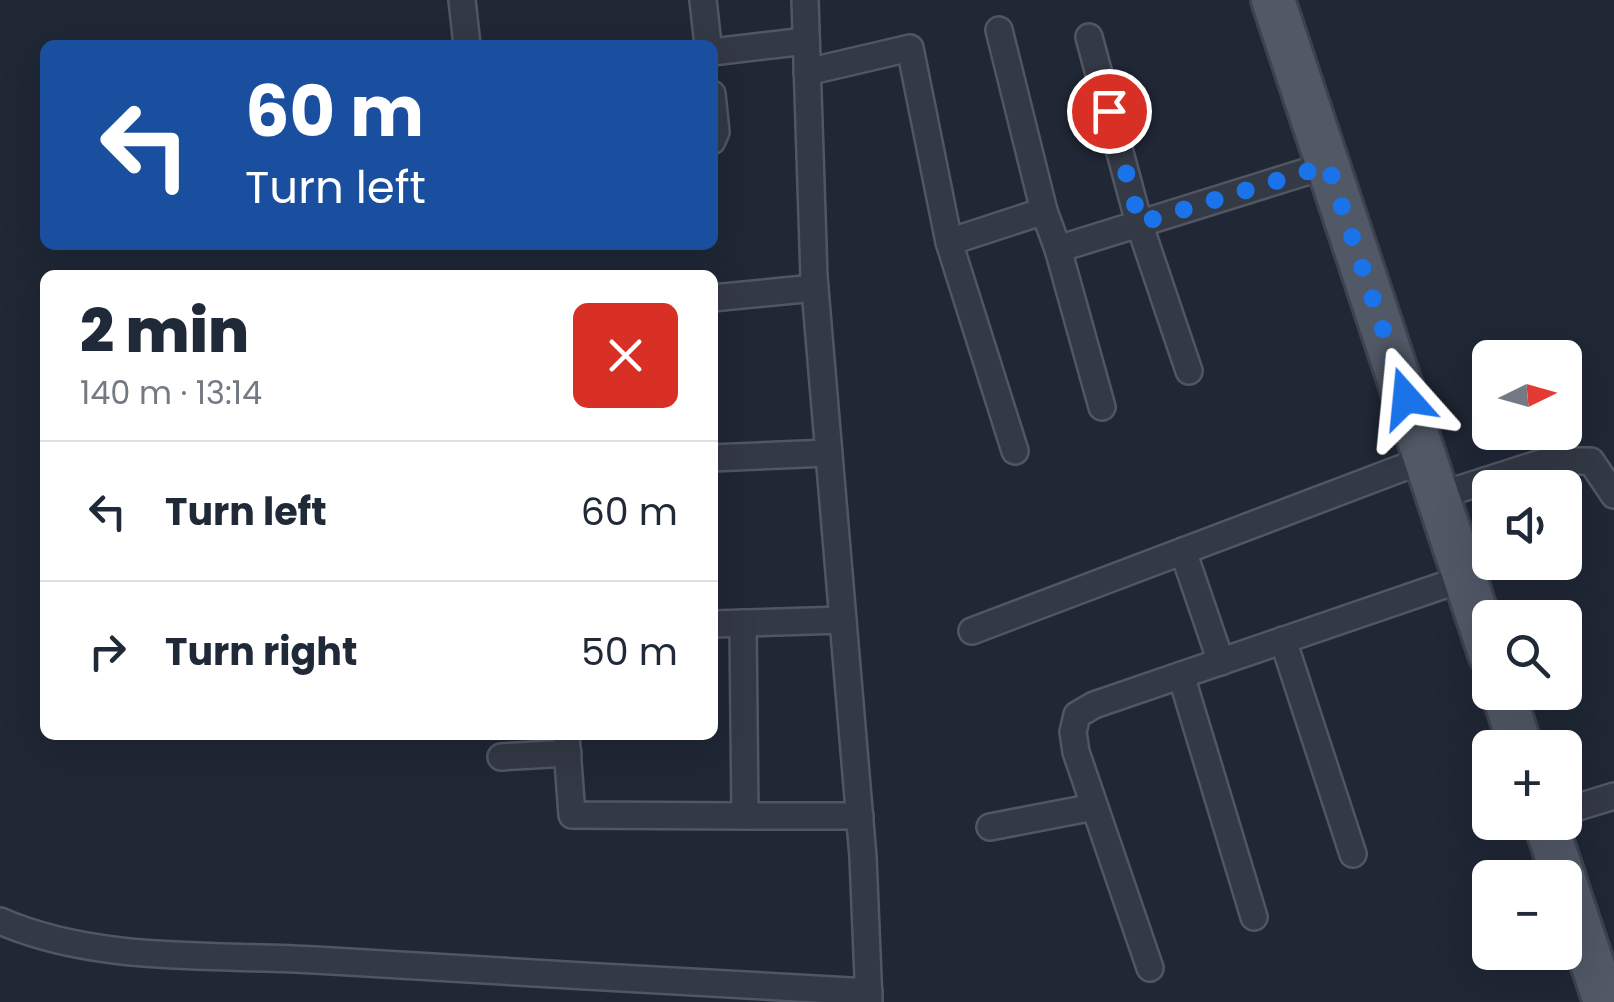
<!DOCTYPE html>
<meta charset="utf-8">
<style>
body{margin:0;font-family:Poppins,sans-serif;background:#f6f6f7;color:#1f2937;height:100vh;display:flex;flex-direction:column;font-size:38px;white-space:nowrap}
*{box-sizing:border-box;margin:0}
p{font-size:32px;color:#747a83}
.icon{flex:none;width:55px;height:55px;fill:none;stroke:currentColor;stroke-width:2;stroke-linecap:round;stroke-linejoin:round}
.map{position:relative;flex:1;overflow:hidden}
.sheet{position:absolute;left:40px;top:270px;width:678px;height:470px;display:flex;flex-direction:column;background:#fff;border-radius:15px;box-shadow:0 10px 40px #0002}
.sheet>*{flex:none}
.top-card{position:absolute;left:40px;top:40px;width:678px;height:210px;border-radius:15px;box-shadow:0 10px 40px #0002;background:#1a4fa0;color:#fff;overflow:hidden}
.needle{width:65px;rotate:85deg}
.controls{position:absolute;left:1472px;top:340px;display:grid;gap:20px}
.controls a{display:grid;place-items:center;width:110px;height:110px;border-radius:15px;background:#fff;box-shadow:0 10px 40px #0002;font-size:50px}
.pin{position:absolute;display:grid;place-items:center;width:85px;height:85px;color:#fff;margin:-42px;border:5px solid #fff;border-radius:50%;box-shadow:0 2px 10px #0007}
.me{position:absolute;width:110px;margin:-55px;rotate:342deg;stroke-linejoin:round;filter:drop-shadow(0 0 8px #0008)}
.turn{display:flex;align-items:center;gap:35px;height:210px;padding:0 40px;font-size:45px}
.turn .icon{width:130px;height:130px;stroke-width:2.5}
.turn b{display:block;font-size:70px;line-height:85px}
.round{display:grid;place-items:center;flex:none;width:105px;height:105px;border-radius:15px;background:#f6f6f7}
.overview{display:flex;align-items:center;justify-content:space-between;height:170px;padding:0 40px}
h1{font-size:60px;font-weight:800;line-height:75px}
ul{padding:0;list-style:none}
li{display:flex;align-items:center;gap:30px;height:140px;padding:0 40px;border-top:2px solid #e0e1e3}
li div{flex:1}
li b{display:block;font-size:38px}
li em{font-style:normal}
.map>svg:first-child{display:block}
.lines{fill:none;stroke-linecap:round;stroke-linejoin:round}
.minor-casing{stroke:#515663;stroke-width:30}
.primary-casing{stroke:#3d424f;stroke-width:48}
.minor{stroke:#333945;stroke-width:25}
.primary{stroke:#515866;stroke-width:42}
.route{stroke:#1a73e8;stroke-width:18;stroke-dasharray:0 32.4}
</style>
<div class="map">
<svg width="1614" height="1002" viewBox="0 0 1614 1002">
<rect width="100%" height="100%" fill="#202735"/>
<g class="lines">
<defs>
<g id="minor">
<polyline points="462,0 467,45"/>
<polyline points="703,0 708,45"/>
<polyline points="805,0 814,277 863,857 869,1002"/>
<polyline points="999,30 1044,211"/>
<polyline points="1089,37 1139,223 1189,371"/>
<polyline points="712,52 806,41"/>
<polyline points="807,72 910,48 949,242 1044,211 1058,249 1328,165"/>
<polyline points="712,94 716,132 712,141"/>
<polyline points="949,242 1015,451"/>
<polyline points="1058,249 1102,407"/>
<polyline points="712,298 815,288"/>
<polyline points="712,458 828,453"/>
<polyline points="1438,496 1547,461 1591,461 1614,495"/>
<polyline points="1183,551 1221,662"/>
<polyline points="712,624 843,620"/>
<polyline points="972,631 1426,459"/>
<polyline points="1283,640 1353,854"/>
<polyline points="1181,675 1254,917"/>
<polyline points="566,735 572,815 745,816 743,623"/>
<polyline points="501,757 568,753"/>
<polyline points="1565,811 1614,796"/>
<polyline points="745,816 860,816"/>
<polyline points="990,827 1094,807"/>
<path d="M 0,921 C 97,963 211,954 315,960 C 500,971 684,982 869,992"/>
<polyline points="1150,968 1076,752 1073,732 1077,715 1094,705 1465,578"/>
</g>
<g id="primary">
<polyline points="1273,0 1490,654"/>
<polyline points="1503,692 1521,748"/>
<polyline points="1545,822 1564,878"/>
<polyline points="1565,882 1605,1002"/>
</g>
</defs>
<use href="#minor" class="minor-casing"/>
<use href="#primary" class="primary-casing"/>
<use href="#minor" class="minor"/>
<use href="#primary" class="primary"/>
</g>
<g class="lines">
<polyline class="route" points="1109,111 1140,223 1328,165 1406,398"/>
</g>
</svg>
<div class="controls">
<a><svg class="needle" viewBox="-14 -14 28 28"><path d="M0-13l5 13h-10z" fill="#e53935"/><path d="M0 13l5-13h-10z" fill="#747a83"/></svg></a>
<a><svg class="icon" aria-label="sound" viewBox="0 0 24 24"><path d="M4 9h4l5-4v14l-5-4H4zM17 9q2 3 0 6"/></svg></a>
<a><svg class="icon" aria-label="search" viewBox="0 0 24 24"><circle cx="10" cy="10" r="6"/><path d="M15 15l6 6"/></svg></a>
<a>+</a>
<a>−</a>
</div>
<div class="pin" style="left:1109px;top:111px;background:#d93025"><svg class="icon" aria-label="arrive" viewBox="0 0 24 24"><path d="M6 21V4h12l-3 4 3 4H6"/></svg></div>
<svg class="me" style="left:1406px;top:398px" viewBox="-20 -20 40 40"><path d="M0-17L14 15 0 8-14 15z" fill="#1a73e8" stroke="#fff" stroke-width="4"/></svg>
<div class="top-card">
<div class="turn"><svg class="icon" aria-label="left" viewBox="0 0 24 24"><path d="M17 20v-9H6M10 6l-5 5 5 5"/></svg><div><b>60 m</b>Turn left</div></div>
</div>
<section class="sheet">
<div class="overview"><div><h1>2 min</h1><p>140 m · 13:14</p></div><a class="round" style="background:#d93025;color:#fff"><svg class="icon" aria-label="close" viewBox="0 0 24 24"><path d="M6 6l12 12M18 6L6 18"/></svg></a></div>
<ul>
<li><svg class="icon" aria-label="left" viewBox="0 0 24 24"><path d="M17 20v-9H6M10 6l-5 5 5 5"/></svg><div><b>Turn left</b></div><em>60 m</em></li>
<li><svg class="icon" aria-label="right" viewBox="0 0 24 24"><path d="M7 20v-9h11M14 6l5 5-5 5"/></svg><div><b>Turn right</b></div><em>50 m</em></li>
</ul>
</section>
</div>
